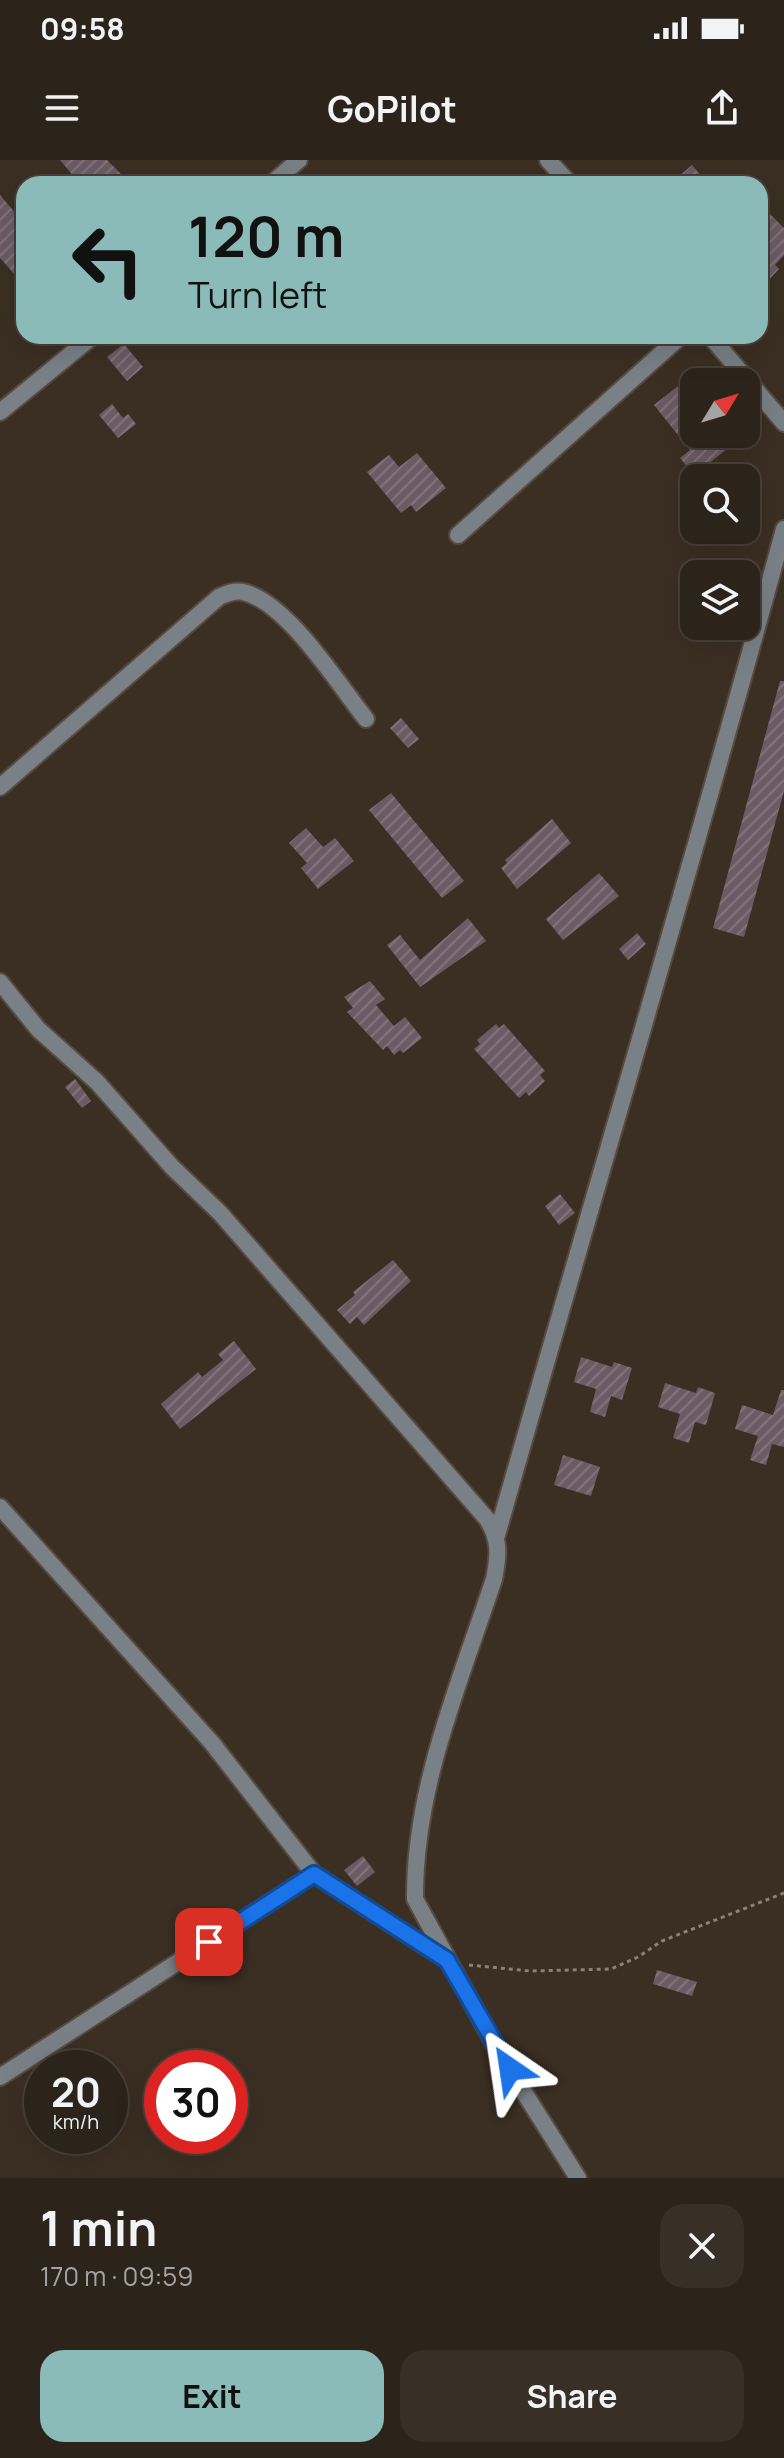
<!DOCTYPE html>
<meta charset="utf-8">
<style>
body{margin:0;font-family:Manrope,sans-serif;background:#382f27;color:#f1f3f6;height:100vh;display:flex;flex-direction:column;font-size:30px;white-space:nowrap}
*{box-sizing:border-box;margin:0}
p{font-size:26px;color:#a6a4a2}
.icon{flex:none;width:44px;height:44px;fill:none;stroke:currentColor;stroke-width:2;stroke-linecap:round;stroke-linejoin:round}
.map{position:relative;height:2018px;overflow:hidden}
.sheet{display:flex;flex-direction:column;background:#2c231a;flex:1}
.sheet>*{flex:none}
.hud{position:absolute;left:16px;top:16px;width:752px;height:168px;border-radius:24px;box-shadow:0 8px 32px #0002,0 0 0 2px #484039;background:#8bbbb9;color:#111;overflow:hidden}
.needle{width:52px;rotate:52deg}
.fabs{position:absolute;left:680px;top:208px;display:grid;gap:16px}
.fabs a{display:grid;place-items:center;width:80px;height:80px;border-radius:16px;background:#2c231a;box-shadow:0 8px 32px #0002,0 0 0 2px #484039;font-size:40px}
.speed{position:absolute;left:24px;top:1890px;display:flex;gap:16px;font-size:40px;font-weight:700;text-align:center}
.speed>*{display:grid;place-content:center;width:104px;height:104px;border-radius:50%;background:#2c231a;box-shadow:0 8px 32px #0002,0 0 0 2px #484039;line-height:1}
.speed small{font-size:20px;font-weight:400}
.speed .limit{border:12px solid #d22;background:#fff;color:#111}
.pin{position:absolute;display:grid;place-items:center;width:68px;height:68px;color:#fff;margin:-34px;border-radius:16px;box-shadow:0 4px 12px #0006}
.me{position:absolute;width:88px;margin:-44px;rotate:328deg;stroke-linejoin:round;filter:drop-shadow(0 0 6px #0008)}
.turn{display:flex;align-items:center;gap:28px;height:168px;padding:0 40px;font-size:36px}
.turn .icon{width:104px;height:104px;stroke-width:2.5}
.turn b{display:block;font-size:56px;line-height:68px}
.round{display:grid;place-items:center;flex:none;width:84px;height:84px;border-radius:24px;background:#382f27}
.overview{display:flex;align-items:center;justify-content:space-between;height:136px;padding:0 40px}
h1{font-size:48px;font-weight:700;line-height:60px}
.action{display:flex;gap:16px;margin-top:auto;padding:16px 40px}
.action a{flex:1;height:92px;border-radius:24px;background:#8bbbb9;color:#111;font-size:32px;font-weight:700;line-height:92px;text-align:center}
.action a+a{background:#382f27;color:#f1f3f6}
.status{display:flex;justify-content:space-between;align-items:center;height:56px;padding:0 40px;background:#2c231a;direction:ltr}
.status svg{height:22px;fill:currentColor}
header{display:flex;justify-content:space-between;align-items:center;height:104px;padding:0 40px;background:#2c231a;font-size:36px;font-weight:700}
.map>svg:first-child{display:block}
.building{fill:url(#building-hatch)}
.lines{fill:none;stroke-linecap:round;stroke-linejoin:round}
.street-casing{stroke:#574b40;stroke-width:20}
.path{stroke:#8b8177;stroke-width:3;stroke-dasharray:4 4;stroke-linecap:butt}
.street{stroke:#798086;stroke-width:16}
.route-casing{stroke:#114b97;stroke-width:20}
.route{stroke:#1a73e8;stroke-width:14}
</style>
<div class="status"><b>09:58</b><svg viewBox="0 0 49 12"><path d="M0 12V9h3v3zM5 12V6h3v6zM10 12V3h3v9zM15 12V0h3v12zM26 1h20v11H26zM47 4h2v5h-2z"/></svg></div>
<header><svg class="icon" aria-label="menu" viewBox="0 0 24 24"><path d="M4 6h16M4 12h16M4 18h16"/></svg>GoPilot<svg class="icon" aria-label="share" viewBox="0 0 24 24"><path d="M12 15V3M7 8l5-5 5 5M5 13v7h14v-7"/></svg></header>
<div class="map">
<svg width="784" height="2018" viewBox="0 0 784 2018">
<defs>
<pattern id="building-hatch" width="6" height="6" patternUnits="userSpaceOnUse" patternTransform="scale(2)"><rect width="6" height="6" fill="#6c5b64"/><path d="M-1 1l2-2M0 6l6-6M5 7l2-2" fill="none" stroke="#817279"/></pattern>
</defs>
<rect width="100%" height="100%" fill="#3b2f23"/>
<g class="building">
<polygon points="60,0 107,0 131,24 80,24"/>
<polygon points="692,5 708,24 670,24"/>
<polygon points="0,35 24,63 24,125 0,98"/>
<polygon points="760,44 784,68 784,95 775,105 779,109 760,129"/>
<polygon points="124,184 143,207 127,221 107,197"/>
<polygon points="683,222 694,236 694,274 746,274 694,315 680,298 690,290 654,245"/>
<polygon points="112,244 123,258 128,254 136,264 118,278 99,255"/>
<polygon points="417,293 446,328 416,352 411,345 401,353 367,312 389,295 399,307"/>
<polygon points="780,521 784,521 784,631 744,777 713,768"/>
<polygon points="401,558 419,579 408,588 390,568"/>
<polygon points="391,633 464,721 442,738 369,650"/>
<polygon points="552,659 571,683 517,729 501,708 507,703 505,700"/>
<polygon points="306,668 323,687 335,678 354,701 318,729 301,708 307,703 289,683"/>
<polygon points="599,713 619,736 563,780 546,759"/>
<polygon points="468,758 486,781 420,827 387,785 400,775 420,800"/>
<polygon points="637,773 646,784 628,800 619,789"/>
<polygon points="370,821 385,839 376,845 394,866 405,857 422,878 403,893 400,890 394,895 387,886 383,890 347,852 353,848 344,837"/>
<polygon points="496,864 499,868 504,864 545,911 540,915 545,921 529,936 526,932 519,938 474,889 480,884 477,880"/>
<polygon points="75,919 91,941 82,948 65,927"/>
<polygon points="560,1034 575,1053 559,1065 545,1046"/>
<polygon points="393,1100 411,1121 364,1165 357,1157 350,1164 337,1150 355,1135 353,1132"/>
<polygon points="234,1181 256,1209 180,1269 161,1244 198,1212 202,1217 223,1200 218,1194"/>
<polygon points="581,1197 612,1207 614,1202 632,1208 622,1240 611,1236 605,1257 590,1252 596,1229 574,1222"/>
<polygon points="665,1223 696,1233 698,1227 715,1233 706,1265 695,1262 689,1283 673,1278 680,1254 658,1247"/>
<polygon points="781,1230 784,1230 784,1287 772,1284 766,1305 750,1300 758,1276 735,1269 742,1245 773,1255"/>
<polygon points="563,1295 600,1307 591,1336 554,1325"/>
<polygon points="363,1696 375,1712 357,1726 344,1710"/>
<polygon points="657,1810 697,1822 692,1836 653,1824"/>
</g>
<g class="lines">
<defs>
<g id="street">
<polyline points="548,0 570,24"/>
<polyline points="271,24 299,0"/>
<polyline points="710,176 784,263"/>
<polyline points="0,252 93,176"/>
<polyline points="458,375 681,176"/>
<path d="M 0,627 L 219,437 C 226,434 234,430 243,432 C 287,442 338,524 366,559"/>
<path d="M 0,822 L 38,869 L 97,922 L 172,1007 L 220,1053 L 487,1359 C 500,1380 499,1394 494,1419 C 460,1522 414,1628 415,1739 L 498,1891 L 578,2018"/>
<polyline points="0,1347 212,1583 314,1714 442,1797"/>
<path d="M 497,1375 C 592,1039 693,705 784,369"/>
<polyline points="0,1917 314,1714"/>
</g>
</defs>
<use href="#street" class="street-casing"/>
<polyline class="path" points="469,1805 530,1811 611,1809 638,1797 662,1781 784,1733"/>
<use href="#street" class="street"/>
</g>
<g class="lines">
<defs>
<polyline id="route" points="209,1782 314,1714 447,1800 510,1909"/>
</defs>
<use href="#route" class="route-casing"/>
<use href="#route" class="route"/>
</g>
</svg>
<div class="fabs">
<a><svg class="needle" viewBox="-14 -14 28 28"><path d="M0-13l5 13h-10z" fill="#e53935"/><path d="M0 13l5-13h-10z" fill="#a6a4a2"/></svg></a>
<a><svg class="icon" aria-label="search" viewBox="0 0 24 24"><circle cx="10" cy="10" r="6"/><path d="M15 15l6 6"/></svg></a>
<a><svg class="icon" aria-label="layers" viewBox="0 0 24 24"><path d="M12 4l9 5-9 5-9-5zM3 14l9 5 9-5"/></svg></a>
</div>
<div class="speed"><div>20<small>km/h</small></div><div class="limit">30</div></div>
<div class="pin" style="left:209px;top:1782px;background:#d93025"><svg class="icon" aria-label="arrive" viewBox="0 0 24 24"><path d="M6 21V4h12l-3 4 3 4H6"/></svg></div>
<svg class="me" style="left:510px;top:1909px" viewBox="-20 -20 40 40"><path d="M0-17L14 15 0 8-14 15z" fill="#1a73e8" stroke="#fff" stroke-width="4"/></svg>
<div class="hud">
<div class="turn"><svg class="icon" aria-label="left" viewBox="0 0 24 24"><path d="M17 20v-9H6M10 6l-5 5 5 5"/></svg><div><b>120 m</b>Turn left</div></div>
</div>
</div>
<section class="sheet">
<div class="overview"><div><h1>1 min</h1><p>170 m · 09:59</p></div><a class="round"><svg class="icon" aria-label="close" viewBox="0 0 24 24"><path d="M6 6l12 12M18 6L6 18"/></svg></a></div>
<div class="action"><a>Exit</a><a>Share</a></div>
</section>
